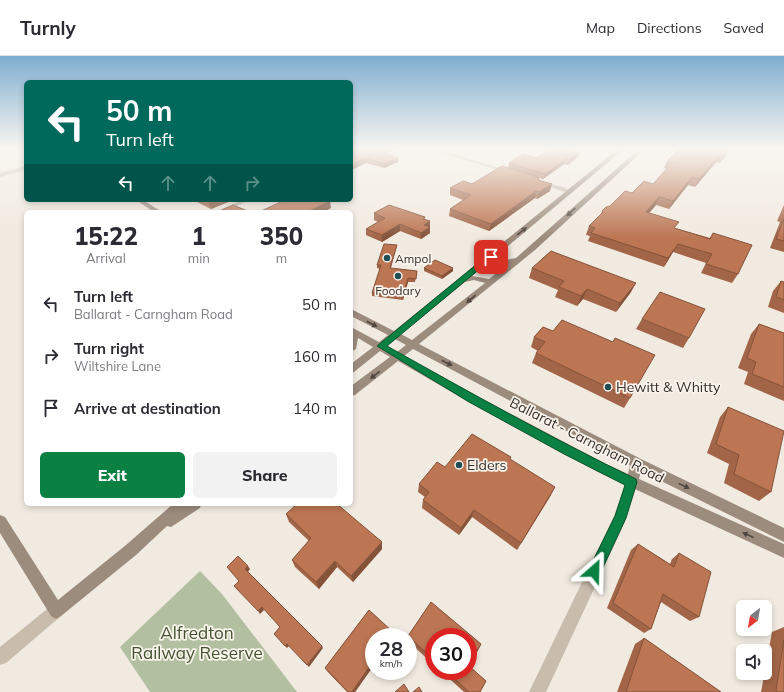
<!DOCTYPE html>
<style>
body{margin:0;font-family:Mulish,sans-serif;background:#f2f2f3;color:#2b2b33;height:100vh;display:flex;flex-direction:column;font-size:15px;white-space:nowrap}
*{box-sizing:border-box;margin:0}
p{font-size:13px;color:#7c7c81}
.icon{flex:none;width:22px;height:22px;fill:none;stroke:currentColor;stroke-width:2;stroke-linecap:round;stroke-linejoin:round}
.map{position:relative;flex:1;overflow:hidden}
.sheet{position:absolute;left:24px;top:154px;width:329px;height:296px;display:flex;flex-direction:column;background:#fff;border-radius:6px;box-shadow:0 2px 6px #0003}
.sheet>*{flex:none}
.guide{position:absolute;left:24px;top:24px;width:329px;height:122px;border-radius:6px;box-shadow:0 2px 6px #0003;background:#00695c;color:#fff;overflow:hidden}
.needle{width:26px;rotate:211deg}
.fabs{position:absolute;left:736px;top:544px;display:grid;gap:8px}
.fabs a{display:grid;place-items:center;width:36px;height:36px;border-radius:6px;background:#fff;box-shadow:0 2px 6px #0003;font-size:20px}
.speed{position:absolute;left:365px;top:572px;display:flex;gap:8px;font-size:20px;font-weight:700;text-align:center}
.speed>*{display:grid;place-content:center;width:52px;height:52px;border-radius:50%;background:#fff;box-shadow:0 2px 6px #0003;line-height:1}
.speed small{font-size:10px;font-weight:400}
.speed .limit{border:6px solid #d22;background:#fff;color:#111}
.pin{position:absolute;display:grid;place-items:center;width:34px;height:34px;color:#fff;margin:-17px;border-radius:8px;box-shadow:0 2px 6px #0006}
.me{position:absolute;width:44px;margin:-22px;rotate:25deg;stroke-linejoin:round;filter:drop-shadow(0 0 3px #0008)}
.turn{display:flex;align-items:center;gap:14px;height:84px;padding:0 16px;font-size:18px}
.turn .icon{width:52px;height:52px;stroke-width:2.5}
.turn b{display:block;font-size:28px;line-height:34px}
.lanes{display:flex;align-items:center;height:38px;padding:0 16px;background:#0003;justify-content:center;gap:20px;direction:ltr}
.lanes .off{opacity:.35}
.eta{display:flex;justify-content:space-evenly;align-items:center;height:68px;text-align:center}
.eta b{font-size:24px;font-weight:800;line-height:28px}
.primary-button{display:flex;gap:8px;margin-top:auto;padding:8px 16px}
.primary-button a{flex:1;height:46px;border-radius:6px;background:#0b8043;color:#fff;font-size:16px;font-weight:800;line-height:46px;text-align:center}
.primary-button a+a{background:#f2f2f3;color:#2b2b33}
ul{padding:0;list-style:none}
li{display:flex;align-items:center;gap:12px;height:52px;padding:0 16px}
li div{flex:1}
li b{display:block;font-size:15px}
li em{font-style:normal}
header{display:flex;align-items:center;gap:24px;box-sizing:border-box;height:56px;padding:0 20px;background:#fff;border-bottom:1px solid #e1e1e2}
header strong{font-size:19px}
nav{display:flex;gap:22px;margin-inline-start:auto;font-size:14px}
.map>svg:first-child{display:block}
.green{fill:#b2bfa1}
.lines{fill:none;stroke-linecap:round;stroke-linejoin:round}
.minor{fill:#c8bcac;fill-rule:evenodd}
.tertiary{fill:#c8bcac;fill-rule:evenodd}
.secondary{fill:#9c8c7e;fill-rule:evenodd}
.wall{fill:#a26547}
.shaded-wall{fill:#84533a}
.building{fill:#bc7653;stroke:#84533a}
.oneway{fill:#504740}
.route{fill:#0b8043;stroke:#07532c}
.poi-dot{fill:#234d55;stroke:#f9f4ec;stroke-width:1.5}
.labels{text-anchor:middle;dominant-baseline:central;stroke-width:3.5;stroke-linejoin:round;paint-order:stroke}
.far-poi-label{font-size:12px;fill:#37302b;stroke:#f9f4ec;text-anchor:start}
.poi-label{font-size:14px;fill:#37302b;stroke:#f9f4ec;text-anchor:start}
.street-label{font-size:14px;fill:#37302b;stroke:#f9f4ec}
.near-park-label{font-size:17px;fill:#435330;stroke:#f9f4ec}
</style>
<header>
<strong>Turnly</strong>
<nav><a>Map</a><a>Directions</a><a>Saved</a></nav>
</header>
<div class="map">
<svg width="784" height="636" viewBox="0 0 784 636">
<rect width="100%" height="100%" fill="#f1eae0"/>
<polygon class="green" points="200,515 222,538 297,636 150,636 120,591"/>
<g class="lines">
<g class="minor">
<polygon points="437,94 441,94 513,116 508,117 437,96"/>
<polygon points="26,110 26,114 0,121 0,117"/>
<polygon points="536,124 563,131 572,136 567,137 536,126"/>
<polygon points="242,144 250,144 224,156 216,156"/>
<polygon points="632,420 636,422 638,426 625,466 546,636 529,636 614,460 628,422"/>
</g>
<polygon class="tertiary" points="56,547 61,550 64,555 61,560 6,607 0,609 0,591 51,550"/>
<g class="secondary">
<path d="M 618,93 L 624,93 L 495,201 L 495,203 L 501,205 L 516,202 L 639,93 L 645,93 L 535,194 L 419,288 L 641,403 L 784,472 L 784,486 L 641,415 L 639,423 L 784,488 L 784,502 L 598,416 L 469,346 L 398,305 L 355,339 L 351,340 L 351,330 L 390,301 L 380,295 L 354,316 L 351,317 L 351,308 L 373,291 L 358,282 L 356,293 L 351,296 L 351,271 L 379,286 L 388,279 L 351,260 L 351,253 L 394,275 ZM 489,206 L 501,209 L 508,208 L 489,223 L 472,220 ZM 474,224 L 485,227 L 412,284 L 401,278 L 465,226 ZM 395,283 L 406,289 L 397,296 L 387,290 ZM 413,293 L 630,409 L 628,418 L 606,408 L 477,340 L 404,300 Z"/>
<polygon points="136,144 143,144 162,156 154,156"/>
<polygon points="173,448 201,448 200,452 171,471 167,470 136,499 61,560 56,563 51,560 0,477 0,459 5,461 58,544 126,489"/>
</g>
</g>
<g class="wall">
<polygon points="351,93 396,93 386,97 398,102 398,106 384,112 366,107 351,114"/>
<polygon points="677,93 731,93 720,107 716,106 695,131 688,129 669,153 656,149 649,157 675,172 710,182 713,177 738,218 732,227 701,217 706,207 673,196 664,211 588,185 590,180 586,179 589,170 600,160 602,155 632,137 653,128 667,113 664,112 667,105 675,97"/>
<polygon points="578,101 568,109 564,108 543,123 538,122 539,124 550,135 537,143 535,142 489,175 449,160 450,153 463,144 450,139 450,132 472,128 508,112 509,107 537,102"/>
<polygon points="193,144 233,144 211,153"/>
<polygon points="784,149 784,196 770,192 780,166 777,165"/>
<polygon points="374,157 425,161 425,163 429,171 430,177 421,183 400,175 382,186 366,179 366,173 378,166 374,164"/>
<polygon points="396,192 391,212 417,215 415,226 408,226 403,244 372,240 372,237 380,213 377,212 377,209"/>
<polygon points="424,212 453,212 453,215 442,223 424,215"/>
<polygon points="532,212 631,236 616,256 583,243 577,250 555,241 558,234 529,222"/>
<polygon points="781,225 784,226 784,257 768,251 773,235"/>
<polygon points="642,263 689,282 683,292 636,273"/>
<polygon points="759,268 784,277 784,345 744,328 748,316 738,312 751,278"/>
<polygon points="543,271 630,342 624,352 532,307 536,297 538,295 531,291 534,281"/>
<polygon points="728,351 771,436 759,445 724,427 729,408 707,397 720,361"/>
<polygon points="510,403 551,439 517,494 472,461 459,479 422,452 423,444 425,441 418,436 419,428 445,411"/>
<polygon points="286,458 382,486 382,493 353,526 337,511 319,533 295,511 292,504 309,485 289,466"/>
<polygon points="638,488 670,508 672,503 679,497 699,561 690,565 661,546 651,573 644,577 607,552 631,494"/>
<polygon points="431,546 481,588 469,610 486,625 480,636 464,636 441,615 468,615 468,581 434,581 434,609 408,585 408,580"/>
<polygon points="369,554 394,577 394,581 374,581 374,609 355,636 347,636 327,615 325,612"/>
<polygon points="784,571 784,636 761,636 772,576"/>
<polygon points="644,582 721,636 617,636 635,588"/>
</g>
<g class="shaded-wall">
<polygon points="387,93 396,93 381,100 381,96"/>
<polygon points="729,93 731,93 720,107 724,100"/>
<polygon points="580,96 578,101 568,109 569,104"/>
<polygon points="719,99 716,106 695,131 699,123"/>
<polygon points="366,102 366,107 351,114 351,109"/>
<polygon points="398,102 398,106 384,112 384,108"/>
<polygon points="566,103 564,108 543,123 545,118"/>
<polygon points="692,121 688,129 669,153 673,145"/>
<polygon points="552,128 550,135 537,143 539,136"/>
<polygon points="536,135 535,142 489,175 491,168"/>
<polygon points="659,141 656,149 642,165 646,156"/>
<polygon points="210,144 233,144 211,153 208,145"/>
<polygon points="330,145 331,152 324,156 307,156"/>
<polygon points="430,165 430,177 421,183 421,177 424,169"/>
<polygon points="400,168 400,175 382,186 382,179"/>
<polygon points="678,188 673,196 664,211 668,202"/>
<polygon points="453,212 453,215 442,223 442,220"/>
<polygon points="408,222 408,226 403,244 403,240"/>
<polygon points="636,227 631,236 616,256 620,247"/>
<polygon points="587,233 583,243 577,250 581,240"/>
<polygon points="555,431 551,439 517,494 521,487"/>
<polygon points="474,454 472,461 459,479 461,472"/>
<polygon points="382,486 382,493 353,526 351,520"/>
<polygon points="335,505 337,511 319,533 316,526"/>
<polygon points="248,510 250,513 248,516 245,513"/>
<polygon points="262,551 264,554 260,558 258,555"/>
<polygon points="394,577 393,581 391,581"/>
<polygon points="287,588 289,590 287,592 285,590"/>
<polygon points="322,590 323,592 309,611 307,609"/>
<polygon points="374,604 374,609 355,636 352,636"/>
</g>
<g class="building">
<polygon points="351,93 387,93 381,96 398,102 384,108 366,102 351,109"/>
<polygon points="550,93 567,93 580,96 569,104 566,103 545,118 509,107 523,98 537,102"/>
<polygon points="680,93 729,93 724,100 719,99 699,123 692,121 673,145 659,141 646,156 679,166 674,172 710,183 713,177 752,189 738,218 706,208 712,198 678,188 668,202 591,177 595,172 589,170 603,156 602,155 606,151 610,150 625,135 632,137 644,125 653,128 673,106 667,105"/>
<polygon points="502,110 538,121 537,122 539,123 538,124 552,128 539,136 536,135 491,168 450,153 471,139 450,132 463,125 472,128"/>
<polygon points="285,144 328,144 330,145 307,156 259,156"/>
<polygon points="233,149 250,156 217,156"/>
<polygon points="389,149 425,161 423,163 430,165 424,169 430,171 421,177 400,168 382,179 366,173 385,162 374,157"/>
<polygon points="784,163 784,185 776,183"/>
<polygon points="384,188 397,189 390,212 417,215 416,223 408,222 403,240 372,237 381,209 377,209"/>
<polygon points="551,195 636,227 620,247 587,233 581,240 559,231 564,225 532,212"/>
<polygon points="435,204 453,212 442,220 424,212"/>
<polygon points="781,225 784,226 784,244 776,241"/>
<polygon points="660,236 705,253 689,282 642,263"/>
<polygon points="562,264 613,286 615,282 655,299 630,342 536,297 545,286 534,281 543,271 553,275"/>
<polygon points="759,268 784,277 784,331 752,318 756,306 747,302"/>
<polygon points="728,351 784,375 771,436 734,418 739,399 716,388"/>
<polygon points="472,378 511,401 510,403 555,431 521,487 474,454 461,472 423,444 429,436 419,428 437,406 445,411"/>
<polygon points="297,448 337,448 382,486 351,520 335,505 316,526 292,504 311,482 286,458"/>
<polygon points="638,488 674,511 679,497 711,516 699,561 663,538 651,573 613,547"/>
<polygon points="238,500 248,510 245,513 322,590 307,609 287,588 285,590 274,578 280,571 262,551 258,555 234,530 239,525 227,511"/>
<polygon points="431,546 481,588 469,610 486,625 480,636 469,636 446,615 468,615 468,581 434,581 434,604 408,580"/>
<polygon points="369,554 394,577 391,581 374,581 374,604 352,636 348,636 325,612"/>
<polygon points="644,582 721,636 626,636"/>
<polygon points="784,584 784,636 778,636 776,634"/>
<polygon points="404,628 409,636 395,636"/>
<polygon points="419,631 422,636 413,636"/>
</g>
<defs><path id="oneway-solid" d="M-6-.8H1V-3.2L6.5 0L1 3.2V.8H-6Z"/></defs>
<g class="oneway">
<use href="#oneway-solid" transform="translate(571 156) rotate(137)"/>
<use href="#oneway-solid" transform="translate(522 175) rotate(-39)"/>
<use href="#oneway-solid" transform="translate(471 243) rotate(140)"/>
<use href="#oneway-solid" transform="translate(372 268) rotate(28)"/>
<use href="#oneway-solid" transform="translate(447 307) rotate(28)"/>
<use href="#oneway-solid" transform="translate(375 319) rotate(142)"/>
<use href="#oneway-solid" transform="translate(684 430) rotate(26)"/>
<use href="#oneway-solid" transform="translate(748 479) rotate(-156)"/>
</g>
<linearGradient id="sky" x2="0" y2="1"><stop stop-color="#7faed0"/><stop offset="0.51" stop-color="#f9f6f1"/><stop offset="1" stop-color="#f9f6f1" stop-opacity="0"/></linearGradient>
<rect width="784" height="182" fill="url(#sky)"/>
<path class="route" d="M 488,199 L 494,201 L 387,290 C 469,336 551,382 636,423 L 637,426 L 626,462 L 599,520 L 594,522 L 590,520 L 588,515 L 615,460 L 625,429 L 564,398 L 469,346 L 377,290 Z"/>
<g class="poi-dot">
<circle cx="387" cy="202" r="4"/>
<circle cx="398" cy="220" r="4"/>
<circle cx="608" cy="331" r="4"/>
<circle cx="459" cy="409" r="4"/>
</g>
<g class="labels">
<g class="far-poi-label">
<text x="395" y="202">Ampol</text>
<text x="398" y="234" text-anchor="middle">Foodary</text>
</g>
<g class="poi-label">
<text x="616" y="331">Hewitt &amp; Whitty</text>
<text x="467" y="409">Elders</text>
</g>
<g class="street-label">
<text transform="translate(587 384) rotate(27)">Ballarat - Carngham Road</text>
</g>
<g class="near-park-label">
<text x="197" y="576">Alfredton<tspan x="197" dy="20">Railway Reserve</tspan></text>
</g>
</g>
</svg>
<div class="fabs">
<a><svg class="needle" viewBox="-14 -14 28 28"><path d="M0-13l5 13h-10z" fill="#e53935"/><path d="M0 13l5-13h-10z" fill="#7c7c81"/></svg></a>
<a><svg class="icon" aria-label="sound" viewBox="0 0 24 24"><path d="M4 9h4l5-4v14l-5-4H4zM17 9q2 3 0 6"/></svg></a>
</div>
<div class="speed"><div>28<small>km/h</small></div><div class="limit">30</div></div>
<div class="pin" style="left:491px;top:201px;background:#d93025"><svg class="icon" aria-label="arrive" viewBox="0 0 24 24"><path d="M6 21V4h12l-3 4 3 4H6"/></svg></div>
<svg class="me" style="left:594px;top:515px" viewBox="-20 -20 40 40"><path d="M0-17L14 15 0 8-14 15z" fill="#0b8043" stroke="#fff" stroke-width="4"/></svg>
<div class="guide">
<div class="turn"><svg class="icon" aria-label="left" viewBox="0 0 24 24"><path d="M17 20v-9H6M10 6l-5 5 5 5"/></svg><div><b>50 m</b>Turn left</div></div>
<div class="lanes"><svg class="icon" aria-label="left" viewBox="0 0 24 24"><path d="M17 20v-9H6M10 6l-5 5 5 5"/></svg><svg class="icon off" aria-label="ahead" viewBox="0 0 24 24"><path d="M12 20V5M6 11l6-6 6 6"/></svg><svg class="icon off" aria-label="ahead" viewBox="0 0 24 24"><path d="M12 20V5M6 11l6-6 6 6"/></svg><svg class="icon off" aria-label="right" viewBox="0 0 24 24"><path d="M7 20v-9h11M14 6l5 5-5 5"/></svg></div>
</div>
<section class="sheet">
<div class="eta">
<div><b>15:22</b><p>Arrival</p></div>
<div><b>1</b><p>min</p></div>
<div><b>350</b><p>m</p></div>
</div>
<ul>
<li><svg class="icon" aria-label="left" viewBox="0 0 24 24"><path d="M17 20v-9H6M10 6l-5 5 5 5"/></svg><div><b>Turn left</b><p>Ballarat - Carngham Road</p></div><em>50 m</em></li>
<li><svg class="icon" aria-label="right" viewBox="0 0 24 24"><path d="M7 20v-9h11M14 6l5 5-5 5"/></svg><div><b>Turn right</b><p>Wiltshire Lane</p></div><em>160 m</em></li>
<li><svg class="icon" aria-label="arrive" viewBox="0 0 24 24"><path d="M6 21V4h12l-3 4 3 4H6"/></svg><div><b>Arrive at destination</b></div><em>140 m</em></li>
</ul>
<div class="primary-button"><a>Exit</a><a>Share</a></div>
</section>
</div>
